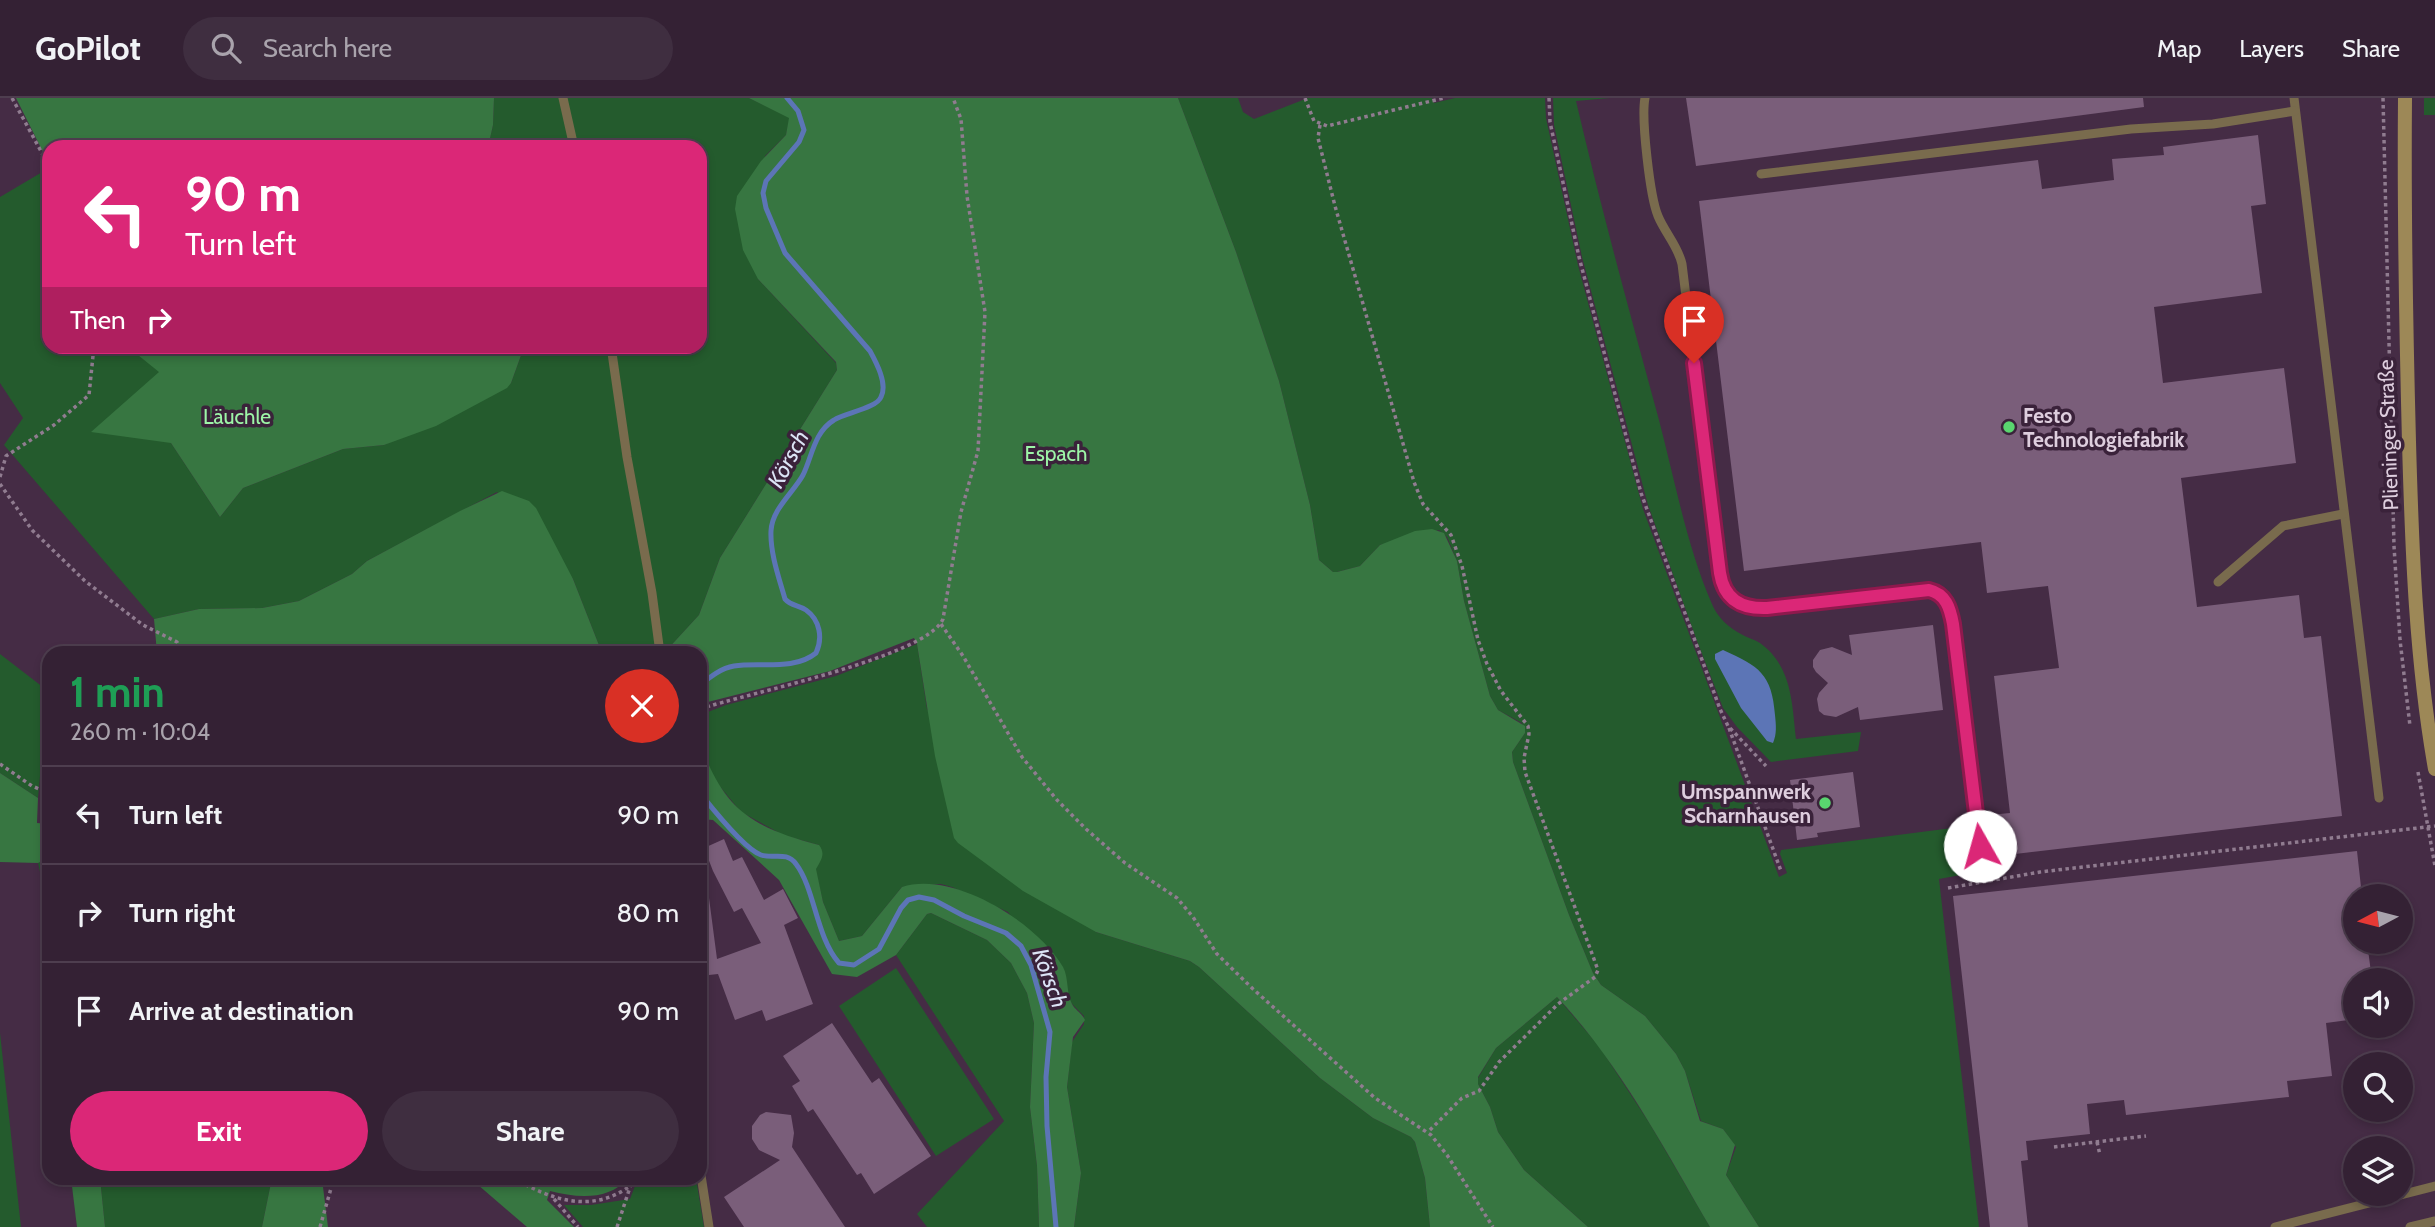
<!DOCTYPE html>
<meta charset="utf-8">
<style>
body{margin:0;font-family:Cabin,sans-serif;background:#3f2e40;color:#f1f3f6;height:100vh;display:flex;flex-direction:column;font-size:26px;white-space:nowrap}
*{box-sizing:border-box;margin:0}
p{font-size:23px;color:#a9a3ac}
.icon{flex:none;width:38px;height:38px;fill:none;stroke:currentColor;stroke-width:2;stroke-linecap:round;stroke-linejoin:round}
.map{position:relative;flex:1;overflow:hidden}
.side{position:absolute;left:42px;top:548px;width:665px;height:539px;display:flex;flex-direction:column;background:#342134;border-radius:21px;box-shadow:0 4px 10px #0003,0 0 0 2px #4e3e4f}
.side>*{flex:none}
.top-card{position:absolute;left:42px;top:42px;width:665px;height:214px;border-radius:21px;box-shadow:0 4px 10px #0003,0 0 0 2px #4e3e4f;background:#db2777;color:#fff;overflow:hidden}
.needle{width:46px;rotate:263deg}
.fabs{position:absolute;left:2343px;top:786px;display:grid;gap:14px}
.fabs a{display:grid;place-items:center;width:70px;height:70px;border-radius:50%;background:#342134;box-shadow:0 4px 10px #0003,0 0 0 2px #4e3e4f;font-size:35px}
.pin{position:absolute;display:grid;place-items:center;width:60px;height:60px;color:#fff;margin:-72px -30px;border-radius:50% 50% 50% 0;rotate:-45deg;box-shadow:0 0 7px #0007}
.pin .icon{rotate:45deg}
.me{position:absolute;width:77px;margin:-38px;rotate:353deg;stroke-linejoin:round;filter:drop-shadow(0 0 5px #0008)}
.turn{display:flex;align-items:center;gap:24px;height:147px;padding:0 28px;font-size:32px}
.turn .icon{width:91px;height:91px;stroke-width:2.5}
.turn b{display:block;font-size:49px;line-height:60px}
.then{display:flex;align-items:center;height:66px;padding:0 28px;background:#0003;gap:14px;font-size:26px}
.round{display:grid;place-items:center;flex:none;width:74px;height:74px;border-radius:37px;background:#3f2e40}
.overview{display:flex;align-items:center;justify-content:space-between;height:119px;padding:0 28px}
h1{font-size:42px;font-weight:800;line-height:52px;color:#1e9e55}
.action{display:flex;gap:14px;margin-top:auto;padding:14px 28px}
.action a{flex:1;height:80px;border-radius:42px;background:#db2777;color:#fff;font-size:28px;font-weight:800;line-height:80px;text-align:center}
.action a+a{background:#3f2e40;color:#f1f3f6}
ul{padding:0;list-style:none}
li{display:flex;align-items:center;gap:21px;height:98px;padding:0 28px;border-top:2px solid #4e3e4f}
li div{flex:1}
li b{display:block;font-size:26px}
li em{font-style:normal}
header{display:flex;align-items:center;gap:42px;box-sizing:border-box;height:98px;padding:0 35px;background:#342134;border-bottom:2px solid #4e3e4f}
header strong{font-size:33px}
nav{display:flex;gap:38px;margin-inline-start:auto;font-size:24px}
.search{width:490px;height:63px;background:#3f2e40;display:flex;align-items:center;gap:18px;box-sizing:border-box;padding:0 24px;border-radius:38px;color:#a9a3ac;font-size:26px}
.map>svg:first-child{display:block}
.green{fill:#245b2d}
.forest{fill:#377641}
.water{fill:#5c75b6}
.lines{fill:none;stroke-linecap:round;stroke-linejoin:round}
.stream{stroke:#5c75b6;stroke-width:5}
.building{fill:#7a5e7a}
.path{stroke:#907c90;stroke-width:3.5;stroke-dasharray:3.5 3.5;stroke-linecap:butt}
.service{stroke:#796b4d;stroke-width:9}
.secondary{stroke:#9d8857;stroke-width:14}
.route-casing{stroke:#8e194d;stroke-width:18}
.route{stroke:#db2777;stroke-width:12}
.poi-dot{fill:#59d56f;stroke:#3a223a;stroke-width:2.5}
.labels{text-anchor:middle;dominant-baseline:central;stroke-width:7;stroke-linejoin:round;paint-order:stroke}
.poi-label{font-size:21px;font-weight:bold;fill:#decede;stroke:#3a223a;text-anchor:start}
.park-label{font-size:21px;fill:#9df5a7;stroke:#3a223a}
.street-label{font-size:21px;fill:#decede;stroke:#3a223a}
.water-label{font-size:23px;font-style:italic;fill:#dce4f6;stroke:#3a223a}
</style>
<header>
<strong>GoPilot</strong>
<div class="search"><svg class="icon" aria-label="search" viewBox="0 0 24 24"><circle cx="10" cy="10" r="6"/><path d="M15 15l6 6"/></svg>Search here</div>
<nav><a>Map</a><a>Layers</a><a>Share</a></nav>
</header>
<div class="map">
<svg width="2435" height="1129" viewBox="0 0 2435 1129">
<rect width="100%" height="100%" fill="#452c45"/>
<g class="green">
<polygon points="494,0 749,0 790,19 786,37 765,58 758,181 836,265 837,272 720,460 699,517 665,554 602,555 573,481 497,394 367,463 352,476 299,503 262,510 199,511 154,521 4,347 23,320 0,285 0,99 49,70 49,248 128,249 160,273 171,345 220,419 243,390 343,351 384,347 511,285 524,249 700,248 700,49 488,49 493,27"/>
<polygon points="1178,0 1238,0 1243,14 1254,21 1308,0 1432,0 1434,5 1455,0 1545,0 1546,20 1578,167 1643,411 1779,779 1787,775 1780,756 1781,752 1960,729 1966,776 1939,781 1979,1129 1759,1129 1726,1077 1736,1049 1723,1031 1701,1023 1685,973 1676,956 1645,918 1601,887 1593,875 1569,817 1513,664 1512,654 1525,635 1522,625 1498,612 1490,598 1464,503 1457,463 1447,439 1439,432 1380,447 1360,468 1337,474 1333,474 1319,462 1310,407 1279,283 1236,154"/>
<path d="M 1553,0 L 1610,0 L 1576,3 C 1601,110 1630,216 1659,322 C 1675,383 1687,449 1712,506 C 1717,519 1729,530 1741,536 C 1747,540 1754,541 1760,545 C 1792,568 1792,605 1796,641 L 1861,634 L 1858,653 L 1771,664 L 1737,629 L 1723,610 L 1697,543 L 1648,407 L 1582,159 L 1554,27 Z"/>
<rect x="2424" y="0" width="11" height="17"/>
<polygon points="917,546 927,611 1096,834 1190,863 1199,869 1320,980 1373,1020 1411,1039 1415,1044 1425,1080 1430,1129 1074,1129 1081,1075 1067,989 1072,944 1084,926 1084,918 1073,907 1008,814 952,789 941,786 902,789 862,838 839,843 823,804 815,770 819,747 783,737 741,714 717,685 709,672 700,644 700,617 726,607 836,578"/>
<polygon points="0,556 48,593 38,700 0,675"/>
<polygon points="49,760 49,814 38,765"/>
<polygon points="931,815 987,842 1011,865 1027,895 1034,925 1030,1009 1037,1068 1039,1129 927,1129 917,1116 1004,1023 896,857 927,816"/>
<polygon points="896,870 994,1021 936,1058 839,908"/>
<polygon points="1557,899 1599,948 1650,1026 1710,1129 1588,1129 1524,1072 1498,1034 1490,1009 1478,986 1478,980 1496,950"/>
<polygon points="0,935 21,1129 0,1129"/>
<polygon points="100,1080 272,1080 262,1129 105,1129"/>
<polygon points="638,1080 696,1080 704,1129 583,1129 564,1107 591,1107 630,1101"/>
</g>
<g class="forest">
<polygon points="16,0 494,0 493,27 488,49 49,49 49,66"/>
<path d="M 749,0 L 1178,0 L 1236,154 L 1279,283 L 1310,407 L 1319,462 L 1333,474 L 1337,474 L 1360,468 L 1380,447 L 1415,433 L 1432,431 L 1444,435 L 1457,463 L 1464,503 L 1490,598 L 1498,612 L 1525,628 L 1525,635 L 1512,654 L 1513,664 L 1569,817 L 1593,875 L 1601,887 L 1645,918 L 1676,956 L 1685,973 L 1700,1023 L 1723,1031 L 1735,1047 L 1726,1077 L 1759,1129 L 1710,1129 C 1664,1050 1620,966 1557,899 L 1496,950 L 1478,979 L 1478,986 L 1490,1009 L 1498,1034 L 1524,1072 L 1588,1129 L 1430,1129 L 1425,1080 L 1415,1044 L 1411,1039 L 1373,1020 L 1320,980 L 1199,869 L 1190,863 L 1096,834 L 1023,793 L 958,745 L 954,740 L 935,658 L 917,546 L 914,540 L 830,573 L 700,606 L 700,555 L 665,554 L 699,517 L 720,460 L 837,272 L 836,264 L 758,181 L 743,152 L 735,111 L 737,98 L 761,63 L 786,37 L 789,20 Z"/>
<polygon points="128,249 524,249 511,285 507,290 436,328 384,347 343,351 243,390 220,419 171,345 91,334 159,274"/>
<polygon points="502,393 529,403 536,410 573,481 602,555 157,555 154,521 199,511 262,510 299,503 352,476 367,463 460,413"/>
<path d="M 700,644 C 723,712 752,729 819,747 C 826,756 821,762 816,771 L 823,804 L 839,843 L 862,838 L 902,789 C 953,772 1038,825 1063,869 C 1069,880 1066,895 1072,906 C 1075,912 1082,915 1085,922 L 1073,939 L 1067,989 L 1081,1075 L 1074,1129 L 1039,1129 L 1037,1068 L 1030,1009 L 1034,925 L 1027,895 L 1011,865 L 987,842 L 931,815 L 927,816 L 896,857 L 857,879 L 832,876 L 779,782 L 713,722 L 700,721 Z"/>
<polygon points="0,675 38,700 37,725 49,726 49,760 38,765 0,764"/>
<polygon points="71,1080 100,1080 105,1129 77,1129"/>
<polygon points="272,1080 325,1080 323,1089 328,1129 262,1129"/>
<path d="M 470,1080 L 628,1080 C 609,1103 577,1100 550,1093 L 547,1102 L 574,1129 L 527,1129 Z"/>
</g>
<path class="water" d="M 1723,552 C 1759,568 1772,576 1775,617 C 1776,627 1777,636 1773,645 L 1767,643 L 1741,610 L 1715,561 L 1715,556 Z"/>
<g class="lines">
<g class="stream">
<path d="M 700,587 C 710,579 721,570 734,568 C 760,564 794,573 816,555 C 823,540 820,522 806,512 C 798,507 791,508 785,501 C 779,480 770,455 771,433 C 772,411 793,395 803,377 C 812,359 814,334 834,322 C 845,315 877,310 881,299 C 888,286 876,264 870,253 L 785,155 L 766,110 L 763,95 L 766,83 L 799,44 L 804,32 L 798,13 L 787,0"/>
<path d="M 700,695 C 712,710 744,751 761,757 C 773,761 787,753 796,766 C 815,791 816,839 839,865 L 854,867 L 879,851 L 901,810 L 908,802 L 919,799 L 934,802 L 964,818 L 1006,835 L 1021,848 L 1031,867 L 1050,934 L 1046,979 L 1047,1028 L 1056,1129"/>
</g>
</g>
<g class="building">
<polygon points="1686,0 2143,0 2144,9 1696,68"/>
<polygon points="2258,37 2266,106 2251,108 2262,195 2154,209 2163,285 2284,270 2296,365 2181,380 2197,509 2299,497 2304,540 2321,538 2342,718 2015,756 2014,746 1993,748 1989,717 2010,715 1994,578 2059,570 2048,488 1987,495 1981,444 1744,473 1699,103 2038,62 2042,91 2114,82 2112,61 2164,57 2163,49"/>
<polygon points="1933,527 1943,612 1860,622 1858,609 1836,619 1824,617 1819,613 1817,601 1819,595 1828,585 1816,574 1813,569 1813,562 1820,552 1832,549 1852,557 1849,537"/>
<polygon points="1853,674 1860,729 1817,735 1818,739 1797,742 1790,682"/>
<polygon points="724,741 733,763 742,759 764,802 783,791 798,820 784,827 813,906 766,923 762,912 735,922 718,876 700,878 700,801 709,800 717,861 761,845 742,810 734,814 713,773 704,750"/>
<polygon points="2357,753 2362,798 2356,798 2356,844 2367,844 2372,882 2356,882 2356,921 2326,925 2332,978 2287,983 2289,999 2126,1017 2124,1002 2087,1006 2090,1036 2026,1043 2028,1062 2021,1063 2028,1129 1990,1129 1953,798"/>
<polygon points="832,925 872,985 879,980 931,1058 874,1096 861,1075 857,1077 813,1011 808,1014 792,988 800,983 783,958"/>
<polygon points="766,1014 791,1017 794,1035 792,1049 845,1129 744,1129 724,1099 780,1062 759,1052 752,1041 752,1028 760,1017"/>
</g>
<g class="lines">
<g class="path">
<polyline points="12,0 49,68"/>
<polyline points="1305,0 1314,23 1327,28 1444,0"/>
<polyline points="1549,0 1550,24 1579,159 1641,395 1720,611 1728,628 1766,668"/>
<polyline points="2383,0 2394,448 2400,542 2410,628"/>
<polyline points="1320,27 1318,40 1335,108 1414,384 1423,406 1451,437 1462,468 1478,542 1487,566 1501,593 1528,628 1529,636 1524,660 1525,674 1598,872 1595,879 1558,906 1499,964 1479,993 1462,1000 1428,1034"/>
<polyline points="0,379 6,358 54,327 89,297 94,248"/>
<polyline points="0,386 32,432 85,483 143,527 177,544 183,555"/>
<polyline points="941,526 963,558 1022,659 1057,702 1086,731 1125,765 1177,800 1193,819 1217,856 1253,891 1375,1000 1431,1037 1447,1057 1493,1129"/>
<path d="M 700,611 C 744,596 927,559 943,521 L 961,414 L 978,353 L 985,214 L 967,98 L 961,21 L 953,0"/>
<polyline points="1729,630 1781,773"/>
<polyline points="0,666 32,688 49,695"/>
<polyline points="2418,674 2435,768"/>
<polyline points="1948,790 2040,774 2435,728"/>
<polyline points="2097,1044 2100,1057"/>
<polyline points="2054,1049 2146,1038"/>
<path d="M 513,1080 C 552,1102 591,1116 630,1088"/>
<polyline points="554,1101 578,1129"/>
<polyline points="320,1129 334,1080"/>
<polyline points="617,1129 633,1080"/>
</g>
<g class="service">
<polyline points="563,0 574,49"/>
<path d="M 1645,0 C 1641,20 1650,99 1658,118 C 1665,135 1678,148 1682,166 L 1720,475 C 1724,497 1736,509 1759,511 L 1925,492 C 1945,493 1950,508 1953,526 L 1980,748"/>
<polyline points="2294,0 2379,700"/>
<polyline points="1761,76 2131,31 2213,26 2295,13"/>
<polyline points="611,248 627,359 652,495 660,555"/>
<polyline points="2218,484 2283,428 2343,416"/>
<polyline points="700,1071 709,1129"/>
<polyline points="2275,1129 2435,1088"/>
<polyline points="2410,1129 2435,1123"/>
</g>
<path class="secondary" d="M 2405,0 C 2404,115 2406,229 2409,344 C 2412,454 2416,563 2435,671"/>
</g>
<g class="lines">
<defs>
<path id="route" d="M 1694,265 L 1720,475 C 1724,501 1741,511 1767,510 L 1929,492 C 1946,496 1950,510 1953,526 L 1980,748"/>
</defs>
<use href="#route" class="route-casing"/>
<use href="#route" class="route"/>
</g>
<g class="poi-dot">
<circle cx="2009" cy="329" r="7"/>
<circle cx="1825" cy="705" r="7"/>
</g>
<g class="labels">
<g class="poi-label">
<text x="2023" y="317">Festo<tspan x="2023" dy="24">Technologiefabrik</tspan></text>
<text x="1811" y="693" text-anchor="end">Umspannwerk<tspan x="1811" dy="24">Scharnhausen</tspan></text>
</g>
<g class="park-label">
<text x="237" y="318">Läuchle</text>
<text x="1056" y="355">Espach</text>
</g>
<g class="street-label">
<text transform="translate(2388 337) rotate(-92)">Plieninger Straße</text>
</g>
<g class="water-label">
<text transform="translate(788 361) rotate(-62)">Körsch</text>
<text transform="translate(1050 880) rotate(70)">Körsch</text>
</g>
</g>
</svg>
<div class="fabs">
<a><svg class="needle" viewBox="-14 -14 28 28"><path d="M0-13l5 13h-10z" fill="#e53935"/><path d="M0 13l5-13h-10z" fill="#a9a3ac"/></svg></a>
<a><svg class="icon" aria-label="sound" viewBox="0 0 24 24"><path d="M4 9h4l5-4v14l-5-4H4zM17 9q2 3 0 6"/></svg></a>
<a><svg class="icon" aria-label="search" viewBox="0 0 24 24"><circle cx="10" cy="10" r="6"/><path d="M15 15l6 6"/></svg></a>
<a><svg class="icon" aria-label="layers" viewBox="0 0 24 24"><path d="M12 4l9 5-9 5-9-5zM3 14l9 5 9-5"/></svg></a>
</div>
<div class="pin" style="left:1694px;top:265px;background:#d93025"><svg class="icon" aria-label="arrive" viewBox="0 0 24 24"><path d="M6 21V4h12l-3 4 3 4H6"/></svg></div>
<svg class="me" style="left:1980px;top:748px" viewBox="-20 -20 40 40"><circle r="19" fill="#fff"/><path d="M0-13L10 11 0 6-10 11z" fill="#db2777"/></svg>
<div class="top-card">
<div class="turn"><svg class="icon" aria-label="left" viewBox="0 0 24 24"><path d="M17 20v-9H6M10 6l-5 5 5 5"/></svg><div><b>90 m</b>Turn left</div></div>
<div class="then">Then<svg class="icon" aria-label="right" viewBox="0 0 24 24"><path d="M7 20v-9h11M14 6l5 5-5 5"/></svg></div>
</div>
<section class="side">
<div class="overview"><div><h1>1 min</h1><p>260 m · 10:04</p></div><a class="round" style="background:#d93025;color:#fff"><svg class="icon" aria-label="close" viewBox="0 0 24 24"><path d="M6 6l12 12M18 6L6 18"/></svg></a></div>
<ul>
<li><svg class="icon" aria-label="left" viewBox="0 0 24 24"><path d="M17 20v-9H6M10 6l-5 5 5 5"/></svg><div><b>Turn left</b></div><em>90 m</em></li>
<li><svg class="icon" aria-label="right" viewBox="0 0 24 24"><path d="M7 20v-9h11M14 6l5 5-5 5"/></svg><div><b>Turn right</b></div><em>80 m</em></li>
<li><svg class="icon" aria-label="arrive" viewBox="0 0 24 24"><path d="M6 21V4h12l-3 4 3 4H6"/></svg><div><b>Arrive at destination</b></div><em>90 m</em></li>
</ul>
<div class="action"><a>Exit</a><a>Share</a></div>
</section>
</div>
